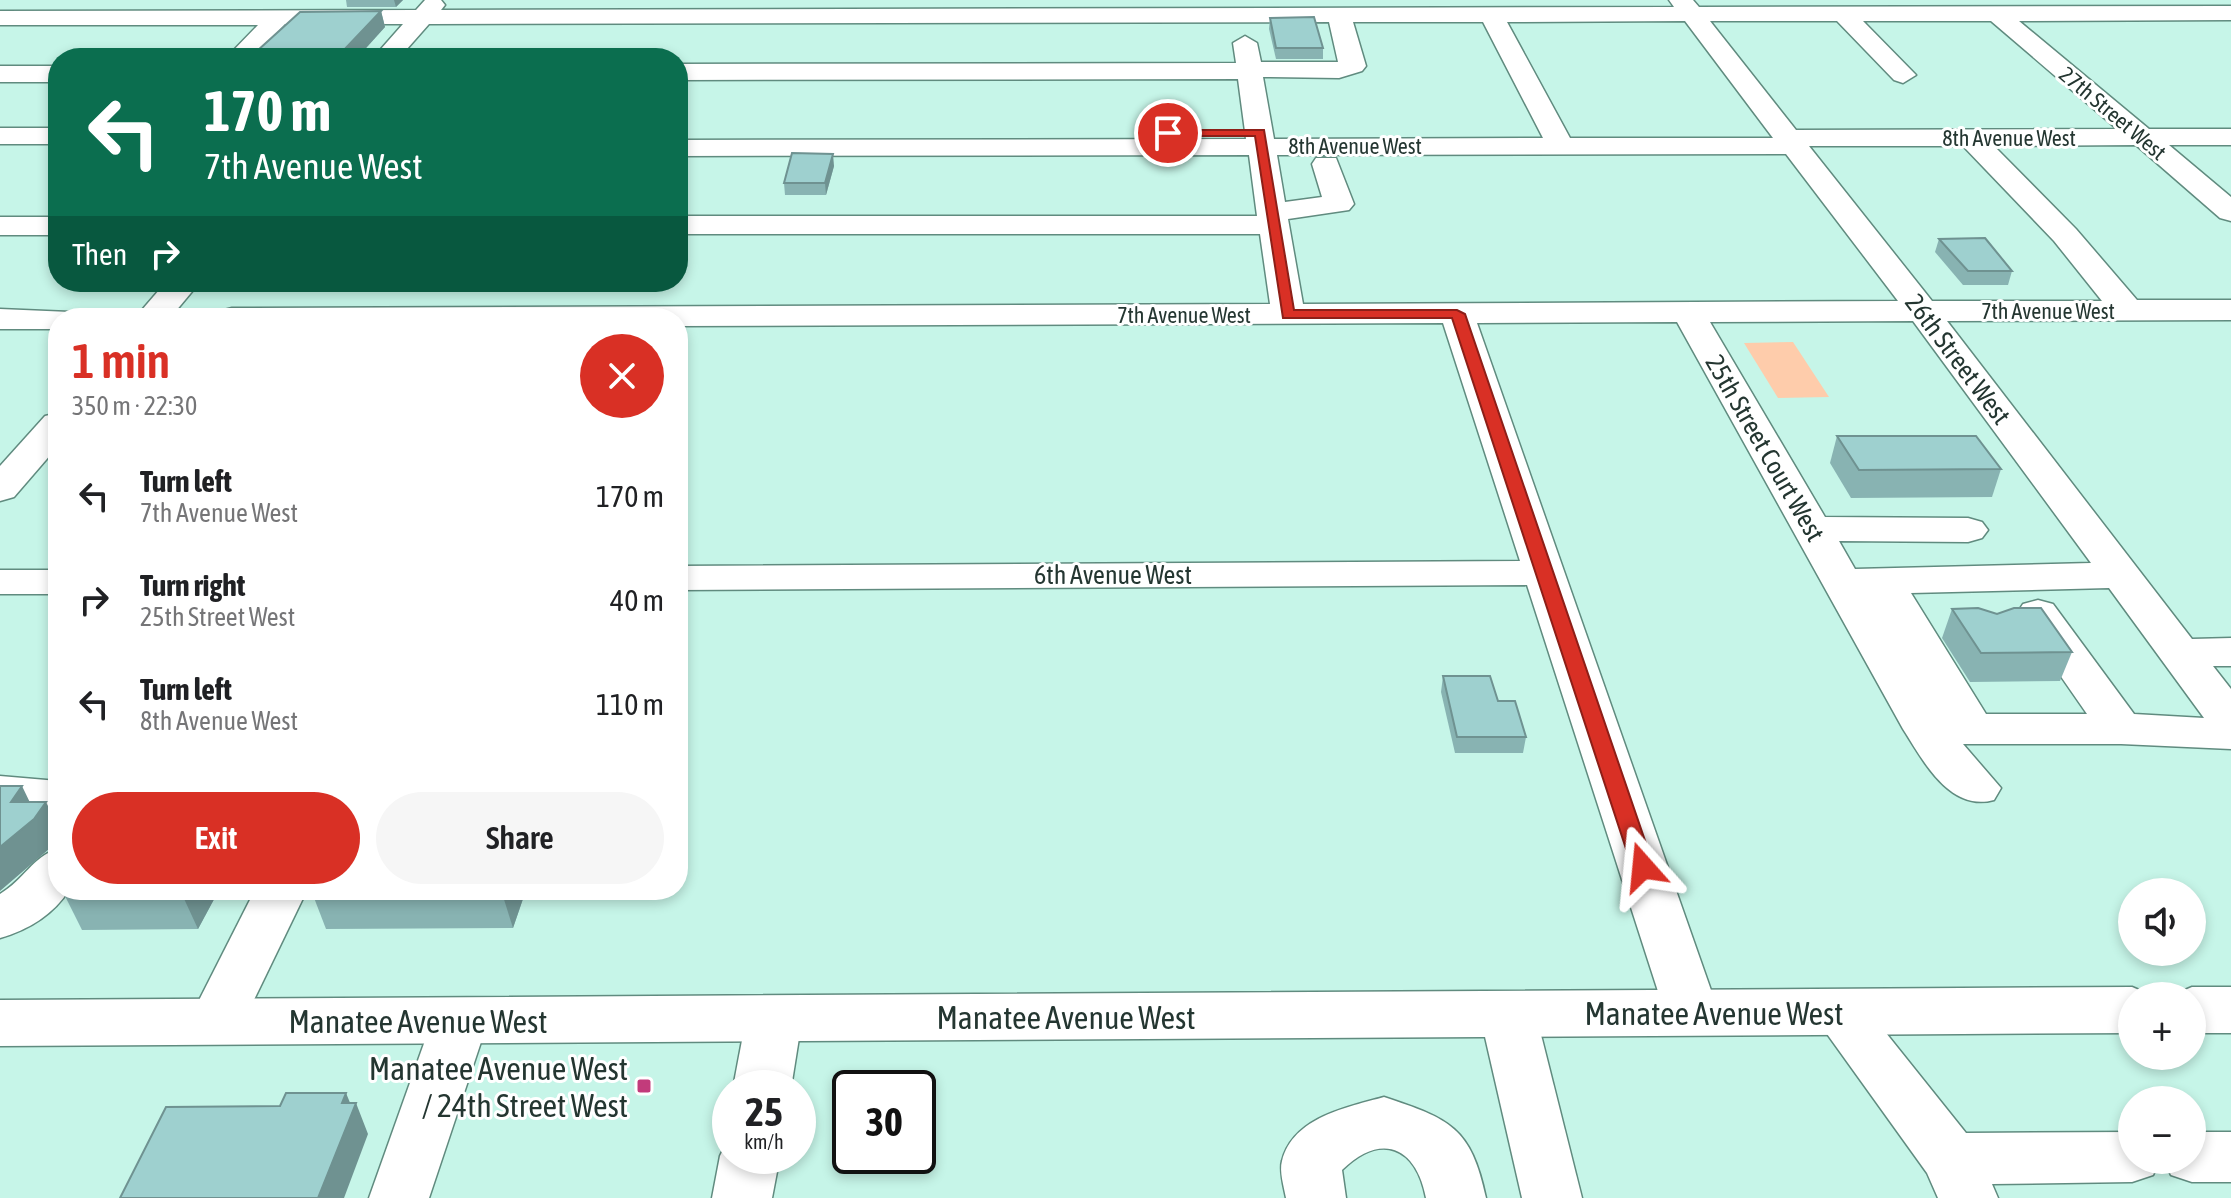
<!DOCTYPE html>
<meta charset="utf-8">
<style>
body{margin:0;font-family:"Asap Condensed",sans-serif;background:#f6f6f6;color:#202124;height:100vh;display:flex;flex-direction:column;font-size:30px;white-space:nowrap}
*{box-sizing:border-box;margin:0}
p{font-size:26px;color:#757577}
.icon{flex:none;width:44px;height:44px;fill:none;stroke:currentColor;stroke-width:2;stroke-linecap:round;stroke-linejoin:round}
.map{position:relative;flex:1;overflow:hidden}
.drawer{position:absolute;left:48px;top:308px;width:640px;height:592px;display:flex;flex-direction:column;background:#fff;border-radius:32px;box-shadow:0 4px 12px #0003}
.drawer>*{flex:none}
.banner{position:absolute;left:48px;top:48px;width:640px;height:244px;border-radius:32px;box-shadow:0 4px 12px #0003;background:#0b6e4f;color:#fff;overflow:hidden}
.fabs{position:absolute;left:2118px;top:878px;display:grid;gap:16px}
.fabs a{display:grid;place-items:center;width:88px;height:88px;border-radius:50%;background:#fff;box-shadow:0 4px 12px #0003;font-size:40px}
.speed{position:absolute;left:712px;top:1070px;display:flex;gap:16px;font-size:40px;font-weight:700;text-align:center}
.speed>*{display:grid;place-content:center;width:104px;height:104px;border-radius:50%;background:#fff;box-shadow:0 4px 12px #0003;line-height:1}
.speed small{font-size:20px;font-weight:400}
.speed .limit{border:4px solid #111;border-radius:12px;background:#fff;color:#111}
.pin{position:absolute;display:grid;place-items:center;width:68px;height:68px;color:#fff;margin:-34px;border:4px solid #fff;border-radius:50%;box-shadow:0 2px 8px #0007}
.me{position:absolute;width:88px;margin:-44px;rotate:342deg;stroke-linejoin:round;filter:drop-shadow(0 0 6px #0008)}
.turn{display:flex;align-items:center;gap:28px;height:168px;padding:0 24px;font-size:36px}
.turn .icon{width:104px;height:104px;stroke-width:2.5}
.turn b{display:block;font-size:56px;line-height:68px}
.then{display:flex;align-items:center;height:76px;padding:0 24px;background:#0003;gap:16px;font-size:30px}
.round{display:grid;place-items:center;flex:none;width:84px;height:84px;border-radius:42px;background:#f6f6f6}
.headline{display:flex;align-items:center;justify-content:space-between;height:136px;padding:0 24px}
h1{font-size:48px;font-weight:600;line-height:60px;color:#d93025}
.cta{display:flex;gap:16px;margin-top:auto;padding:16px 24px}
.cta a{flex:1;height:92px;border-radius:48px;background:#d93025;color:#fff;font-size:32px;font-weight:600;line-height:92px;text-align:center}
.cta a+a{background:#f6f6f6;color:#202124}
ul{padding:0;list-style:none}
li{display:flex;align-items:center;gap:24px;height:104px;padding:0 24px}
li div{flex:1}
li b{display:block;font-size:30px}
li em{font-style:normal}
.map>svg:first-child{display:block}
.green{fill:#feccab}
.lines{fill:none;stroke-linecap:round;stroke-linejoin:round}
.minor-casing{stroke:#608b7f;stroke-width:3}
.major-casing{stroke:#608b7f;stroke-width:3}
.minor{fill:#fff;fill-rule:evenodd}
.major{fill:#fff;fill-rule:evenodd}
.wall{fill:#88b3b2}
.shaded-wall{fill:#6f9291}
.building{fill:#9ed0cf;stroke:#6f9291;stroke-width:2}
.route{fill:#d93025;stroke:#8d1f18;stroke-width:2}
.poi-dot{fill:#c23b7b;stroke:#fff;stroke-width:3}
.labels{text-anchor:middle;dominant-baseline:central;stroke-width:6;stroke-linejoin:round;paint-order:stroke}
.far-street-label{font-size:22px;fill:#243631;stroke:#fff}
.street-label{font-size:26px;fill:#243631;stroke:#fff}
.near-street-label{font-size:32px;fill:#243631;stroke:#fff}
.near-poi-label{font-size:32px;fill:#243631;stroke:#fff;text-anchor:end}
</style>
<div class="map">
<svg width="2231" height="1198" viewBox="0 0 2231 1198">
<rect width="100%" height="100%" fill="#c6f5e8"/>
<polygon class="green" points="1793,342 1829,397 1778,398 1744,343"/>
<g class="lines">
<defs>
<g id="minor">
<path d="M 425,0 L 441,0 L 445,5 L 441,10 L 1674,7 L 1669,0 L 1693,0 L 1699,7 L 2231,6 L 2231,20 L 2019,21 L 2149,129 L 2231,129 L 2231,145 L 2169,145 L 2231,197 L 2231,221 L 2220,218 L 2136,145 L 1994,146 L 2076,229 L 2137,300 L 2231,300 L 2231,320 L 1947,321 L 2192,639 L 2231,638 L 2231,666 L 2213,666 L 2231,689 L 2231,749 L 2121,744 L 1963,744 L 2001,788 L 1994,800 C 1950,812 1924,762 1903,729 L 1677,322 L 1477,323 L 1719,1013 L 1711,1028 L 1692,1035 L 1673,1028 L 1665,1013 L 1527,585 L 678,590 L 678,566 L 1520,561 L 1443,323 L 678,326 L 678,318 L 215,318 L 220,311 L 232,308 L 1270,304 L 1260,234 L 678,234 L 678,216 L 1257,216 L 1249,155 L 678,156 L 678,140 L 1246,139 L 1238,79 L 678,80 L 678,64 L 1236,63 L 1233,43 L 1245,36 L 1257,43 L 1261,62 L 1338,62 L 1329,22 L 429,24 L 399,58 L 373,58 L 403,24 L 285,24 L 253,58 L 226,58 L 258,25 L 0,25 L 0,11 L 416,10 ZM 1685,21 L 1773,138 L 1570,138 L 1507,22 ZM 1710,21 L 1837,21 L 1894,80 L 1903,83 L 1916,75 L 1863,21 L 1991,21 L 2117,129 L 1796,130 ZM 1353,22 L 1483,22 L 1543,138 L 1274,139 L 1263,77 L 1339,78 L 1362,71 L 1366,66 ZM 1809,146 L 1963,146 L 2054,241 L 2102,301 L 1932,301 ZM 1786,154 L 1898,301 L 1303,304 L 1288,219 L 1349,210 L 1354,204 L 1336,158 L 1316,158 L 1312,164 L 1322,197 L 1285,202 L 1277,155 ZM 1913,321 L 2091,563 L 1855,569 L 1839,541 L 1968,542 L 1982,538 L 1988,530 L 1982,522 L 1968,518 L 1825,517 L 1710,322 ZM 2109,588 L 2204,718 L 2134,714 L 2053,604 L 2038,600 L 2023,604 L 2017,613 L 2087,714 L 1986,714 L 1911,593 Z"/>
<rect x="0" y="66" width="58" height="16"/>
<rect x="0" y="128" width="58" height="16"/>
<rect x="0" y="217" width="58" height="18"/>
<polygon points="166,282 200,282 170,318 135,318"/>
<polygon points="0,309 70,312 74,318 58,318 58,329 0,329"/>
<polygon points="58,413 58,446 14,497 0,501 0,466 45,416"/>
<rect x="0" y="570" width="58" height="24"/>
<polygon points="0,776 58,781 58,819 37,811 0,810"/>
<path d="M 58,849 L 58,890 L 69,890 C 53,915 28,930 0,938 L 0,894 C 25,879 32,857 58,849 Z"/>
<polygon points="255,890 307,890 236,1037 216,1044 196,1037 188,1022"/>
<polygon points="1839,991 1858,998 1966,1133 2132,1132 2132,1160 2160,1160 2153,1175 2132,1182 1992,1184 1998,1198 1938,1198 1927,1173 1812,1013 1820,998"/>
<polygon points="1508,993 1527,1000 1536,1015 1582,1198 1522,1198 1480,1015 1489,1000"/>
<polygon points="774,997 793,1004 802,1019 791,1088 733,1088 746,1019 755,1004"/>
<polygon points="460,999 480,1006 488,1021 429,1198 369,1198 432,1021 440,1006"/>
<path d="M 1384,1097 C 1450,1119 1471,1127 1486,1198 L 1426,1198 C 1416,1146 1381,1132 1342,1170 L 1346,1198 L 1286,1198 C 1284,1187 1279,1171 1282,1161 C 1293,1117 1348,1107 1384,1097 Z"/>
<polygon points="2192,1132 2231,1132 2231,1182 2192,1182 2171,1175 2164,1160 2192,1160"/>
<polygon points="729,1138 730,1156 780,1156 772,1198 712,1198 720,1156"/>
</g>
<g id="major">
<polygon points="2132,987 2153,996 2132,996 2132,1033 0,1046 0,1000"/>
<polygon points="2192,987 2231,987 2231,1033 2192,1033 2192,996 2171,996"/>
</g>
</defs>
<use href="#minor" class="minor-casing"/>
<use href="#major" class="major-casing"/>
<use href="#minor" class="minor"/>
<use href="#major" class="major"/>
</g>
<g class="wall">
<polygon points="346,0 403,0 396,7 347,7"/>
<polygon points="381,11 385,27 357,58 260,58 257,51"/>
<polygon points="1270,18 1323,48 1323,59 1276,59 1269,29"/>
<polygon points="834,166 826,195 785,195 784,183"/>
<polygon points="1939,239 2012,271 2008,285 1963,285 1935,252"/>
<polygon points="1837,436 2001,469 1992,497 1851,498 1830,463"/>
<polygon points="1952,609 2072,652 2060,681 1970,682 1942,638"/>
<polygon points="1443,676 1498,701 1526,737 1523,753 1455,753 1441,692"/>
<polygon points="62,890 219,890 198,929 82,930"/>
<polygon points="311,890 526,890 513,928 326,929"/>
</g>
<g class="shaded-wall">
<polygon points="394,0 403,0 396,7"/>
<polygon points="381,11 385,27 357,58 345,58 343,51"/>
<polygon points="833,154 834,166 826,195 825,183"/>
<polygon points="22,786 36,815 46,802 58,826 58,836 49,849 0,891 0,847 11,802"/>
<polygon points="180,890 219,890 198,929"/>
<polygon points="501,890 526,890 513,928"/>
<polygon points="346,1093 353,1110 356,1103 368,1134 344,1198 318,1198 342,1103"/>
</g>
<g class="building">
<polygon points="381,11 343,51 257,51 300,12"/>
<polygon points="1314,17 1323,48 1276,48 1270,18"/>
<polygon points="792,153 833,154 825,183 784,183"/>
<polygon points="1985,238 2012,271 1968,271 1939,239"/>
<polygon points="1837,436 1976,436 2001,469 1859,470"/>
<polygon points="1978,608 1997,614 2014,608 2041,608 2072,652 1981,653 1952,609"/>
<polygon points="1443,676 1490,676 1498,701 1515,701 1526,737 1457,737"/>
<polygon points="0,786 22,786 11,802 46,802 34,819 0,847"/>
<polygon points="286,1093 346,1093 342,1103 356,1103 318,1198 120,1198 166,1107 280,1106"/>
</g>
<polygon class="route" points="1164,130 1264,130 1294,310 1457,310 1465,314 1654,867 1651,872 1643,874 1632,867 1452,318 1283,318 1255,136 1168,136 1164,135"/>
<rect class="poi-dot" x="636" y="1078" width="16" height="16" rx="4"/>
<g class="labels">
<g class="far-street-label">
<text transform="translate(2113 113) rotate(40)">27th Street West</text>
<text x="2009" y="138">8th Avenue West</text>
<text x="1355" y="146">8th Avenue West</text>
<text x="2048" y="311">7th Avenue West</text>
<text x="1184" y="315">7th Avenue West</text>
</g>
<g class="street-label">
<text transform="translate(1958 359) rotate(53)">26th Street West</text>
<text transform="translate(1765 448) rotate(60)">25th Street Court West</text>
<text x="1113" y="575">6th Avenue West</text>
</g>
<g class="near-street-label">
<text x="1714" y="1013">Manatee Avenue West</text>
<text x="1066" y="1017">Manatee Avenue West</text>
<text x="418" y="1021">Manatee Avenue West</text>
</g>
<g class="near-poi-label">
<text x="628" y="1068">Manatee Avenue West<tspan x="628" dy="37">/ 24th Street West</tspan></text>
</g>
</g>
</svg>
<div class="fabs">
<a><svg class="icon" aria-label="sound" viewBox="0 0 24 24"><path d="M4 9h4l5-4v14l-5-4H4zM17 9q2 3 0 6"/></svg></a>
<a>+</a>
<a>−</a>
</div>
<div class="speed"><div>25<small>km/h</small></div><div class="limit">30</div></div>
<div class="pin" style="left:1168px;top:133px;background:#d93025"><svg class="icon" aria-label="arrive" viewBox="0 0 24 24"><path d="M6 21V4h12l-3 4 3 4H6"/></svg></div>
<svg class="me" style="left:1643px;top:867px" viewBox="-20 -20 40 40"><path d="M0-17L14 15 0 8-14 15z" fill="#d93025" stroke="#fff" stroke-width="4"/></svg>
<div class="banner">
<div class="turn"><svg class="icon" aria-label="left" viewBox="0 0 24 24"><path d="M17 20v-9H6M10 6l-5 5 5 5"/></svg><div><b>170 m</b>7th Avenue West</div></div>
<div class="then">Then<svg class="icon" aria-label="right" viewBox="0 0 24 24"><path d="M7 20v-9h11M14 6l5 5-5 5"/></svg></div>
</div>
<section class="drawer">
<div class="headline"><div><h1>1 min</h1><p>350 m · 22:30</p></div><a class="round" style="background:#d93025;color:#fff"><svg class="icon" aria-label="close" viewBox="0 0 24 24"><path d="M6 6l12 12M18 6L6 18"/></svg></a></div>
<ul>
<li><svg class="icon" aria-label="left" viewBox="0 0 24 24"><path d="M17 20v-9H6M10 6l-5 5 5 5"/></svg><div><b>Turn left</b><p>7th Avenue West</p></div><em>170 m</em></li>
<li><svg class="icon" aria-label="right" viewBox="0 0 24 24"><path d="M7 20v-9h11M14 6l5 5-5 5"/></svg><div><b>Turn right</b><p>25th Street West</p></div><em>40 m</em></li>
<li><svg class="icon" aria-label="left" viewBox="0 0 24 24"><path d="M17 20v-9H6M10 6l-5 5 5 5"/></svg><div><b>Turn left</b><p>8th Avenue West</p></div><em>110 m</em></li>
</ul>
<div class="cta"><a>Exit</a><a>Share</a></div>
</section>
</div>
